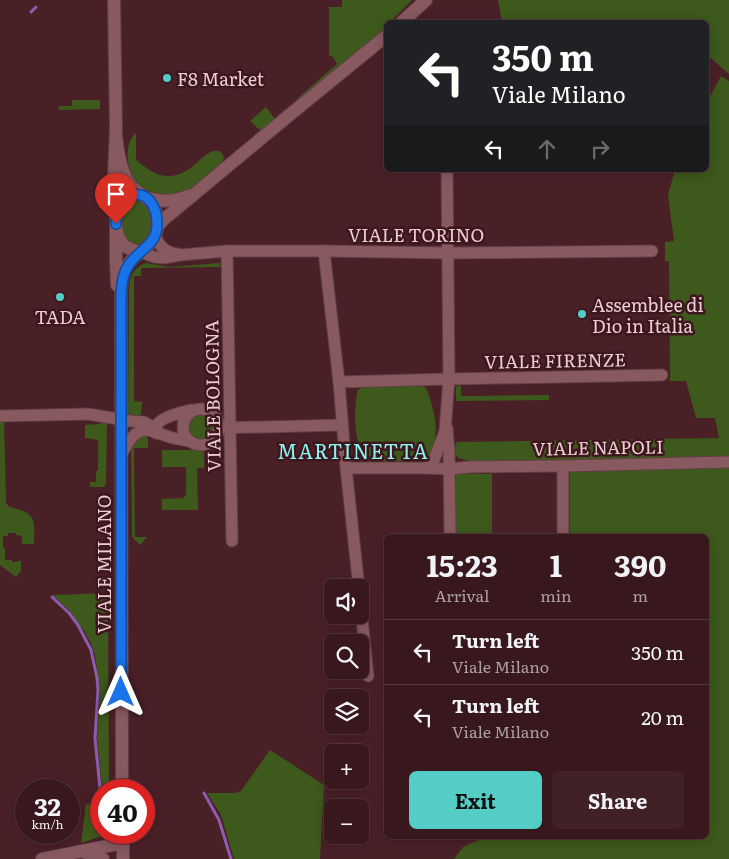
<!DOCTYPE html>
<meta charset="utf-8">
<style>
body{margin:0;font-family:Literata,serif;background:#3f2126;color:#f1f3f6;height:100vh;display:flex;flex-direction:column;font-size:19px;white-space:nowrap}
*{box-sizing:border-box;margin:0}
p{font-size:16px;color:#aba0a4}
.icon{flex:none;width:28px;height:28px;fill:none;stroke:currentColor;stroke-width:2;stroke-linecap:round;stroke-linejoin:round}
.map{position:relative;flex:1;overflow:hidden}
.sheet{position:absolute;left:384px;top:534px;width:325px;height:305px;display:flex;flex-direction:column;background:#38181d;border-radius:8px;box-shadow:0 2px 12px #0003,0 0 0 1px #52373b}
.sheet>*{flex:none}
.guide{position:absolute;left:384px;top:20px;width:325px;height:152px;border-radius:8px;box-shadow:0 2px 12px #0003,0 0 0 1px #52373b;background:#202124;color:#fff;overflow:hidden}
.controls{position:absolute;left:324px;top:579px;display:grid;gap:10px}
.controls a{display:grid;place-items:center;width:45px;height:45px;border-radius:8px;background:#38181d;box-shadow:0 2px 12px #0003,0 0 0 1px #52373b;font-size:25px}
.speed{position:absolute;left:15px;top:779px;display:flex;gap:10px;font-size:25px;font-weight:700;text-align:center}
.speed>*{display:grid;place-content:center;width:65px;height:65px;border-radius:50%;background:#38181d;box-shadow:0 2px 12px #0003,0 0 0 1px #52373b;line-height:1}
.speed small{font-size:12px;font-weight:400}
.speed .limit{border:8px solid #d22;background:#fff;color:#111}
.pin{position:absolute;display:grid;place-items:center;width:42px;height:42px;color:#fff;margin:-51px -21px;border-radius:50% 50% 50% 0;rotate:-45deg;box-shadow:0 0 5px #0007}
.pin .icon{rotate:45deg}
.me{position:absolute;width:55px;margin:-28px;rotate:0deg;stroke-linejoin:round;filter:drop-shadow(0 0 4px #0008)}
.turn{display:flex;align-items:center;gap:18px;height:105px;padding:0 25px;font-size:22px}
.turn .icon{width:65px;height:65px;stroke-width:2.5}
.turn b{display:block;font-size:35px;line-height:42px}
.lanes{display:flex;align-items:center;height:48px;padding:0 25px;background:#0003;justify-content:center;gap:25px;direction:ltr}
.lanes .off{opacity:.35}
.eta{display:flex;justify-content:space-evenly;align-items:center;height:85px;text-align:center}
.eta b{font-size:30px;font-weight:700;line-height:35px}
.cta{display:flex;gap:10px;margin-top:auto;padding:10px 25px}
.cta a{flex:1;height:58px;border-radius:8px;background:#54cdc7;color:#111;font-size:20px;font-weight:700;line-height:58px;text-align:center}
.cta a+a{background:#3f2126;color:#f1f3f6}
ul{padding:0;list-style:none}
li{display:flex;align-items:center;gap:15px;height:65px;padding:0 25px;border-top:1px solid #52373b}
li div{flex:1}
li b{display:block;font-size:19px}
li em{font-style:normal}
.map>svg:first-child{display:block}
.green{fill:#3d591c}
.lines{fill:none;stroke-linecap:round;stroke-linejoin:round}
.stream{stroke:#8e5bb1;stroke-width:3}
.street-casing{stroke:#633f46;stroke-width:13}
.secondary-casing{stroke:#633f46;stroke-width:14}
.street{stroke:#895960;stroke-width:11}
.secondary{stroke:#895960;stroke-width:12}
.route-casing{stroke:#114b97;stroke-width:12}
.route{stroke:#1a73e8;stroke-width:9}
.poi-dot{fill:#54cdc7;stroke:#3e161e;stroke-width:2}
.labels{text-anchor:middle;dominant-baseline:central;stroke-width:5;stroke-linejoin:round;paint-order:stroke}
.poi-label{font-size:18px;fill:#ebced1;stroke:#3e161e;text-anchor:start}
.street-label{font-size:18px;fill:#ebced1;stroke:#3e161e}
.quarter-label{font-size:20px;letter-spacing:1px;fill:#8af5ef;stroke:#3e161e}
</style>
<div class="map">
<svg width="729" height="859" viewBox="0 0 729 859">
<rect width="100%" height="100%" fill="#4a2027"/>
<g class="green">
<polygon points="342,0 412,0 390,22 386,22 386,27 382,32 293,104 299,97 337,64 333,57 329,55 329,7 342,7"/>
<polygon points="498,0 729,0 729,74 706,54 706,22 502,22"/>
<path d="M 721,76 L 729,81 L 729,457 L 569,461 L 470,461 L 458,458 C 454,452 454,448 457,442 L 719,438 L 715,418 L 696,418 L 686,381 L 670,381 L 669,261 L 665,261 L 665,242 L 674,241 L 668,195 L 675,170 L 706,170 L 706,104 Z"/>
<polygon points="72,100 100,100 100,109 59,110 59,106 72,106"/>
<polygon points="266,107 275,119 274,121 261,131 250,121"/>
<path d="M 136,133 L 136,160 C 155,176 170,183 192,167 C 198,162 204,155 211,152 C 220,148 227,155 222,163 L 188,191 L 170,197 L 170,194 C 160,194 150,193 142,187 C 128,176 121,146 136,133 Z"/>
<path d="M 134,200 C 142,200 145,203 149,210 C 149,211 152,216 152,217 C 155,234 139,256 124,236 C 122,232 122,230 122,225 C 121,214 121,204 134,200 Z"/>
<path d="M 146,263 L 169,267 L 220,263 L 221,267 L 141,268 L 141,276 L 134,276 L 134,401 L 142,402 L 141,414 C 137,417 131,417 128,413 L 129,288 C 130,276 134,267 146,263 Z"/>
<path d="M 420,385 L 425,387 L 427,390 C 436,416 441,435 427,461 L 371,462 C 353,453 353,407 358,390 L 364,387 Z"/>
<polygon points="457,386 461,386 461,396 549,395 549,400 456,401 456,388"/>
<circle cx="201" cy="427" r="13"/>
<path d="M 0,420 L 4,420 L 6,502 L 8,506 C 14,509 22,509 27,513 C 37,518 34,535 34,544 L 22,544 L 22,536 L 16,535 L 16,533 L 8,533 L 8,536 L 3,536 L 3,548 L 5,549 L 5,560 L 12,560 L 12,562 L 21,561 L 21,571 L 16,577 L 0,565 Z"/>
<polygon points="105,421 107,424 106,484 103,487 90,487 90,482 96,482 96,471 98,471 98,440 85,438 85,425 99,424"/>
<path d="M 146,435 L 148,439 L 148,448 L 134,448 L 135,537 L 147,537 L 140,545 L 133,538 L 132,534 L 131,450 C 132,441 138,437 146,435 Z"/>
<polygon points="162,450 204,450 204,468 197,468 198,510 162,510 162,499 183,498 186,495 186,467 162,467"/>
<polygon points="729,467 729,859 454,859 463,847 488,836 706,836 706,536 570,536 570,472"/>
<rect x="456" y="474" width="36" height="62"/>
<polygon points="108,593 109,790 102,790 97,737 100,690 95,656 91,644 85,632 68,609 52,595"/>
<polygon points="270,750 324,785 320,859 234,859 221,815 207,793 235,793 241,791"/>
<polygon points="86,804 101,804 101,832 106,833 99,837 81,843"/>
</g>
<g class="lines">
<g class="stream">
<polyline points="31,12 36,7"/>
<polyline points="52,597 69,613 78,625 91,650 97,678 98,690 95,738 101,798"/>
<polyline points="204,793 219,820 231,859"/>
</g>
<defs>
<g id="street">
<polyline points="447,170 449,379 662,375"/>
<path d="M 155,236 C 160,247 166,253 178,254"/>
<polyline points="227,251 232,541"/>
<polyline points="324,251 339,382"/>
<polyline points="141,252 154,257 164,258 180,255 227,251 324,251 448,253 652,251"/>
<polygon points="449,379 445,431 432,465 426,468 346,468 339,382"/>
<circle cx="201" cy="427" r="18"/>
<polyline points="0,416 88,414 130,421 144,422 151,426 156,433"/>
<polyline points="219,428 342,425"/>
<polyline points="447,428 449,451 450,536"/>
<path d="M 156,433 C 156,432 157,426 157,425 C 161,417 183,412 191,410"/>
<path d="M 121,455 C 126,446 133,431 145,430 C 152,430 165,436 173,438 C 178,439 183,440 189,441"/>
<polyline points="346,468 359,588"/>
<polyline points="426,468 449,469 469,467 563,466 729,462"/>
<polyline points="563,536 563,466"/>
<polyline points="360,600 368,676"/>
</g>
<g id="secondary">
<polyline points="114,0 116,128 114,177 116,212 116,261 117,285"/>
<polyline points="402,22 426,0"/>
<path d="M 116,136 C 118,152 120,167 128,181 C 139,200 157,195 157,223 C 158,247 137,249 127,266 C 120,278 121,294 121,308 L 122,790"/>
<path d="M 147,198 C 161,202 174,202 188,196"/>
<polyline points="157,227 163,220 287,117 386,36"/>
<path d="M 117,231 C 120,246 127,249 141,252"/>
<polyline points="84,852 103,859"/>
<polyline points="42,859 123,843"/>
<polyline points="123,859 123,832"/>
</g>
</defs>
<use href="#street" class="street-casing"/>
<use href="#secondary" class="secondary-casing"/>
<use href="#street" class="street"/>
<use href="#secondary" class="secondary"/>
</g>
<g class="lines">
<defs>
<path id="route" d="M 116,224 C 116,183 157,186 157,223 C 158,246 138,249 128,266 C 122,275 122,285 121,295 L 121,692"/>
</defs>
<use href="#route" class="route-casing"/>
<use href="#route" class="route"/>
</g>
<g class="poi-dot">
<circle cx="167" cy="78" r="5"/>
<circle cx="60" cy="297" r="5"/>
<circle cx="582" cy="314" r="5"/>
</g>
<g class="labels">
<g class="poi-label">
<text x="177" y="78">F8 Market</text>
<text x="592" y="304">Assemblee di<tspan x="592" dy="21">Dio in Italia</tspan></text>
<text x="60" y="316" text-anchor="middle">TADA</text>
</g>
<g class="street-label">
<text x="416" y="234">VIALE TORINO</text>
<text transform="translate(555 360) rotate(-1)">VIALE FIRENZE</text>
<text transform="translate(212 396) rotate(-91)">VIALE BOLOGNA</text>
<text transform="translate(598 447) rotate(-1)">VIALE NAPOLI</text>
<text transform="translate(103 564) rotate(-90)">VIALE MILANO</text>
</g>
<g class="quarter-label">
<text x="353" y="450">MARTINETTA</text>
</g>
</g>
</svg>
<div class="controls">
<a><svg class="icon" aria-label="sound" viewBox="0 0 24 24"><path d="M4 9h4l5-4v14l-5-4H4zM17 9q2 3 0 6"/></svg></a>
<a><svg class="icon" aria-label="search" viewBox="0 0 24 24"><circle cx="10" cy="10" r="6"/><path d="M15 15l6 6"/></svg></a>
<a><svg class="icon" aria-label="layers" viewBox="0 0 24 24"><path d="M12 4l9 5-9 5-9-5zM3 14l9 5 9-5"/></svg></a>
<a>+</a>
<a>−</a>
</div>
<div class="speed"><div>32<small>km/h</small></div><div class="limit">40</div></div>
<div class="pin" style="left:116px;top:224px;background:#d93025"><svg class="icon" aria-label="arrive" viewBox="0 0 24 24"><path d="M6 21V4h12l-3 4 3 4H6"/></svg></div>
<svg class="me" style="left:121px;top:692px" viewBox="-20 -20 40 40"><path d="M0-17L14 15 0 8-14 15z" fill="#1a73e8" stroke="#fff" stroke-width="4"/></svg>
<div class="guide">
<div class="turn"><svg class="icon" aria-label="left" viewBox="0 0 24 24"><path d="M17 20v-9H6M10 6l-5 5 5 5"/></svg><div><b>350 m</b>Viale Milano</div></div>
<div class="lanes"><svg class="icon" aria-label="left" viewBox="0 0 24 24"><path d="M17 20v-9H6M10 6l-5 5 5 5"/></svg><svg class="icon off" aria-label="ahead" viewBox="0 0 24 24"><path d="M12 20V5M6 11l6-6 6 6"/></svg><svg class="icon off" aria-label="right" viewBox="0 0 24 24"><path d="M7 20v-9h11M14 6l5 5-5 5"/></svg></div>
</div>
<section class="sheet">
<div class="eta">
<div><b>15:23</b><p>Arrival</p></div>
<div><b>1</b><p>min</p></div>
<div><b>390</b><p>m</p></div>
</div>
<ul>
<li><svg class="icon" aria-label="left" viewBox="0 0 24 24"><path d="M17 20v-9H6M10 6l-5 5 5 5"/></svg><div><b>Turn left</b><p>Viale Milano</p></div><em>350 m</em></li>
<li><svg class="icon" aria-label="left" viewBox="0 0 24 24"><path d="M17 20v-9H6M10 6l-5 5 5 5"/></svg><div><b>Turn left</b><p>Viale Milano</p></div><em>20 m</em></li>
</ul>
<div class="cta"><a>Exit</a><a>Share</a></div>
</section>
</div>
